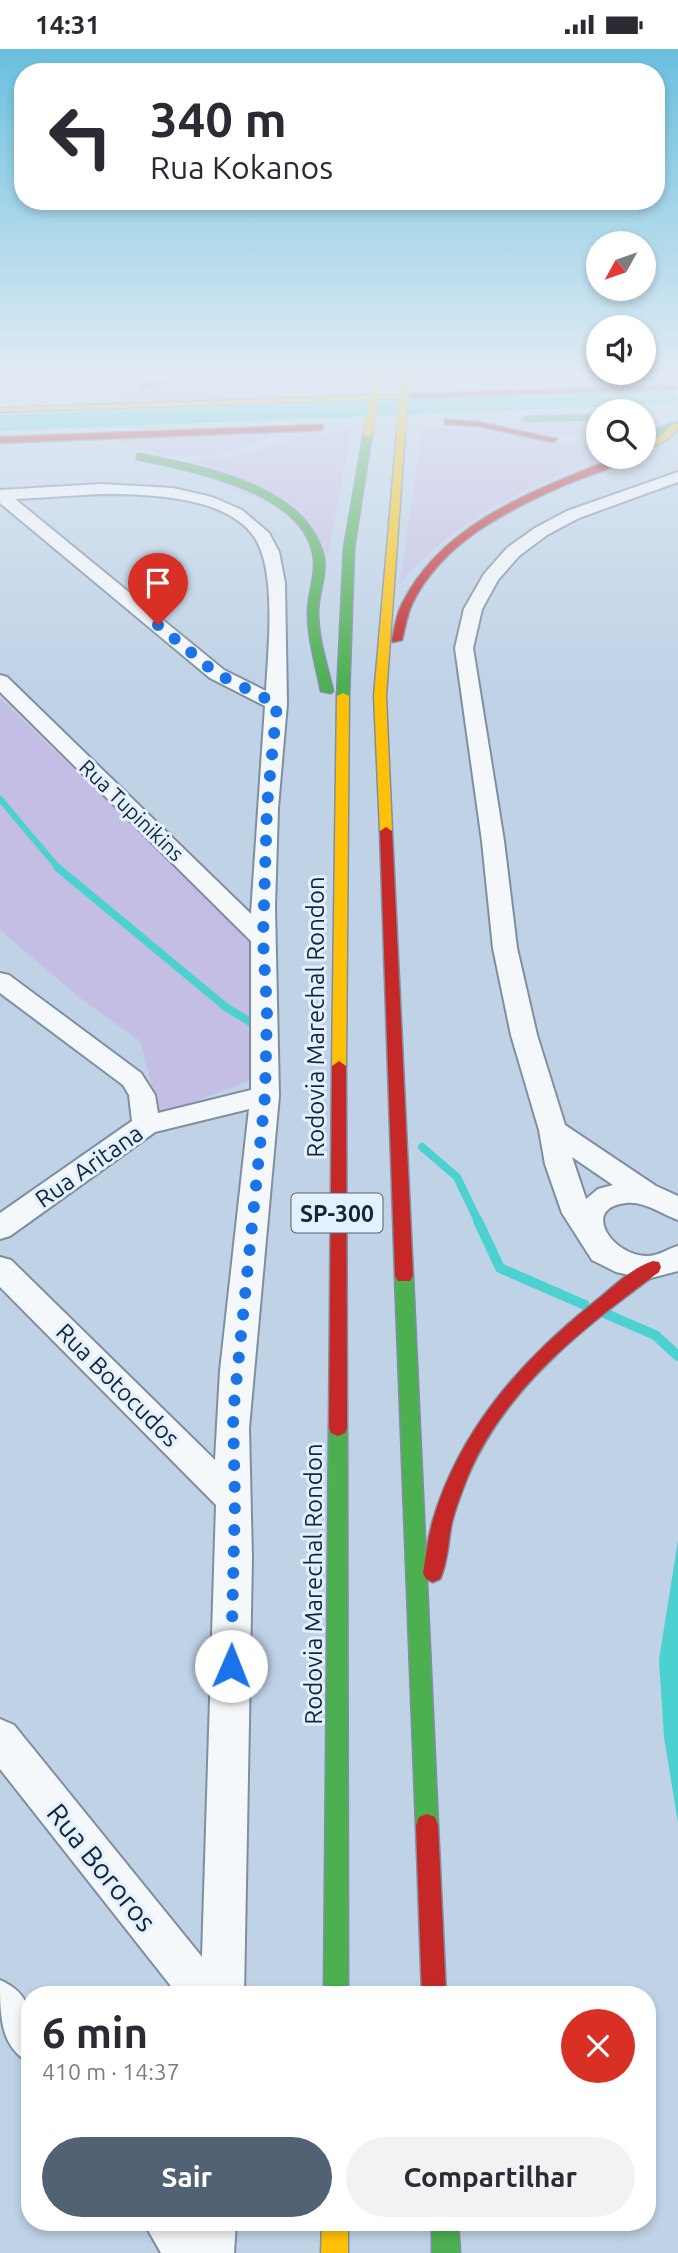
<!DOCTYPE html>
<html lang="pt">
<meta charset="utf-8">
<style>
body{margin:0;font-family:Ubuntu,sans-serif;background:#f2f2f3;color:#2b2b33;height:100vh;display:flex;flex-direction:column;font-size:26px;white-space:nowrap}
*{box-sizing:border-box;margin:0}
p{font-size:23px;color:#7c7c81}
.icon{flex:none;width:38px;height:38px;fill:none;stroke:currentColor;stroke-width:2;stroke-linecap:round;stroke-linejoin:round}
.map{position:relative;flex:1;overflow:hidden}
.drawer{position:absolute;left:21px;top:1937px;width:635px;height:245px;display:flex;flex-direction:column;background:#fff;border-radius:28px;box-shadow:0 4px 10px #0003}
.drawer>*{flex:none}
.guide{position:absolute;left:14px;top:14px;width:651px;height:147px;border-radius:28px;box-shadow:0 4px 10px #0003;background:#fff;color:#2b2b33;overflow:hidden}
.needle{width:46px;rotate:230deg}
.controls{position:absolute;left:586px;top:182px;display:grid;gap:14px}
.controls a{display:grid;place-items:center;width:70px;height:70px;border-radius:50%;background:#fff;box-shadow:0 4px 10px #0003;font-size:35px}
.pin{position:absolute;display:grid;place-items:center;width:60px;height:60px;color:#fff;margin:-72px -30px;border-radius:50% 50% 50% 0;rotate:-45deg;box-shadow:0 0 7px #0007}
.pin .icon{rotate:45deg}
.me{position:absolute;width:77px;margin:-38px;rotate:1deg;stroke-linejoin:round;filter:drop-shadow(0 0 5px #0008)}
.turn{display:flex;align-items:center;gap:24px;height:147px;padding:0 21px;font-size:32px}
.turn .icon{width:91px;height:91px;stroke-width:2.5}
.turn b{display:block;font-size:49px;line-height:60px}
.round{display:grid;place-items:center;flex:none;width:74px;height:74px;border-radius:37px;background:#f2f2f3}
.head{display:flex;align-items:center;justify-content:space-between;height:119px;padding:0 21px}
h1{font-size:42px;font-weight:600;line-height:52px}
.primary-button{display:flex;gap:14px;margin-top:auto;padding:14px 21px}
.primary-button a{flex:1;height:80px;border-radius:42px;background:#506274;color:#fff;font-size:28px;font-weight:600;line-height:80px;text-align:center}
.primary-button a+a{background:#f2f2f3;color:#2b2b33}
.status{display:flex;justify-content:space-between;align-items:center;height:49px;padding:0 35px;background:#fff;direction:ltr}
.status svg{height:19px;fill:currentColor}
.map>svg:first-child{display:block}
.green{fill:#c5bee4}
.water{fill:#4bd1d0}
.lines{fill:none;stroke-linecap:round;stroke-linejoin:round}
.stream-far2{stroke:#4bd1d0;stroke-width:6}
.stream-far1{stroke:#4bd1d0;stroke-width:8}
.stream{stroke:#4bd1d0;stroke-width:10}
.river{fill:#4bd1d0;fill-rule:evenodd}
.street-casing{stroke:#7f8fa0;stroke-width:4}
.fast-casing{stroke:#7f8fa0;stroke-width:3}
.slow-casing{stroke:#7f8fa0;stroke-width:3}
.jam-casing{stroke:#7f8fa0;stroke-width:3}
.street{fill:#f5f8fb;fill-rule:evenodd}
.fast{fill:#4caf50;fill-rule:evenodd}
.slow{fill:#ffc107;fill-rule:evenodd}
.jam{fill:#c62828;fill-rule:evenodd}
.slow-bridge-casing{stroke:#7f8fa0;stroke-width:10;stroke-linecap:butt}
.slow-bridge{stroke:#ffc107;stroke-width:9}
.route{stroke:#1a73e8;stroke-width:12;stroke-dasharray:0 21.6}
.labels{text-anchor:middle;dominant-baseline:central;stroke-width:6;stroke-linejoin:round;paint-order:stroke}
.far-street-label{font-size:21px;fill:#142637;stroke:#e3f0ff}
.shield{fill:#e3f0ff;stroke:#526373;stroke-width:2}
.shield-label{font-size:23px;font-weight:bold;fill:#142637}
.street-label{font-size:24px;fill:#142637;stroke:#e3f0ff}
.near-street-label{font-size:28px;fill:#142637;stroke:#e3f0ff}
</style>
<div class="status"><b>14:31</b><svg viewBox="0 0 49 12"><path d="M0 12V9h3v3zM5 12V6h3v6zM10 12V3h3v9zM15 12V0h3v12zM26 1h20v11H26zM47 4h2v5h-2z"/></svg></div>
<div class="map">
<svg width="678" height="2204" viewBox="0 0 678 2204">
<rect width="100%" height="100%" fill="#bfd2e6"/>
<g class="green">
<polygon points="362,328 358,345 296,344 226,331 185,329"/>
<polygon points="428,328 492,328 427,341"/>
<polygon points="524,328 614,328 639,335 490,341"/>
<polygon points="187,336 241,339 274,348 110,354 149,341"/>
<polygon points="598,372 598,389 552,387 506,375"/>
<path d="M 426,378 C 484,377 540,396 598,396 L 598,408 L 602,408 C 526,439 454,470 400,534 L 422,380 Z"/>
<polygon points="351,380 328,507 312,474 177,414 242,407 300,387"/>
<path d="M 273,384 C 231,413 158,414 113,390 Z"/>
<polygon points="0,649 254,894 264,1026 160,1066 140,992 80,949 0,881"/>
</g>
<polygon class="water" points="678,1491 678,1774 664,1688 659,1611"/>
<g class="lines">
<polyline class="stream-far2" points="0,750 60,821"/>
<g class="stream-far1">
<polyline points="58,819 227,959 257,977"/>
<polyline points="422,1098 457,1128 479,1174"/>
</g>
<g class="stream">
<polyline points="478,1172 500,1219 585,1256"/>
<polyline points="604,1264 655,1286 678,1307"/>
</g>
<polygon class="river" points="663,341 672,343 676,349 672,355 0,382 0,366"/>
<defs>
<g id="street">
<path d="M 678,423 L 678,433 L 579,469 L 547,486 L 519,507 L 498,531 L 482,560 L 473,599 L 504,792 L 517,899 L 537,986 L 565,1076 L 656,1137 L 678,1147 L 678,1171 C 661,1165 645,1152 626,1154 C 580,1159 612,1207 647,1207 C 659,1207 667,1200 678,1197 L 678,1222 L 647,1230 L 616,1223 L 592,1211 L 562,1164 L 545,1115 L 539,1081 L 511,986 L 493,899 L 482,792 L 455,599 L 464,560 L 484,525 L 507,499 L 535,479 L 567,462 ZM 572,1108 L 613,1136 L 598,1140 L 586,1150 Z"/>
<path d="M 101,435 L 173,439 L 212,448 L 242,461 L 269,484 L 279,503 L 285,534 L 287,655 L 278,759 L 275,858 L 279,1047 L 249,1379 L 252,1509 L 244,1946 L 178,1946 L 0,1720 L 0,1670 L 14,1676 L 202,1908 L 216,1456 L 0,1238 L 0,1208 L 11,1211 L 215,1411 L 220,1322 L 249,1060 L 155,1083 L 10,1187 L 0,1190 L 0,1164 L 132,1072 L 129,1046 L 123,1036 L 0,944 L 0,924 L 9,926 L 141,1024 L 155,1046 L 158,1064 L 251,1041 L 251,892 L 0,643 L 0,626 L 7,628 L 251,865 L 265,657 L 210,629 L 0,454 L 0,441 ZM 101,445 C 145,445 227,446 255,489 C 277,524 268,601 266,642 L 224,621 L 15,450 Z"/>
<path d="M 0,1931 C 39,1948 30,1978 30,2014 C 0,1998 0,1967 0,1931 Z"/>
<polygon points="144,2174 236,2174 234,2204 161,2204"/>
</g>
<g id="fast">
<polygon points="166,328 181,328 143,339 139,337"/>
<polygon points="647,328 658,328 676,338 669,340"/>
<polygon points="598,366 598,370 527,372 523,370 527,368"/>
<polygon points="678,373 678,378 644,390 644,384"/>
<polygon points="368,380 372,383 354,499 349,647 343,650 337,647 344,499 364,383"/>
<path d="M 140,405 C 200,418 304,435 323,505 C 328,524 318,544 318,563 C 318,590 327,616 333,642 L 331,644 L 321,642 C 316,616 308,590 308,563 C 308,545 316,528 314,510 C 306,441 190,422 137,410 L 137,406 Z"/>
<polygon points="404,1220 410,1222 413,1227 438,1776 435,1784 427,1787 419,1784 416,1776 395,1227 398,1222"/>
<polygon points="338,1371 345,1374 347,1379 348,1946 324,1946 329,1379 331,1374"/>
<polygon points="432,2174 458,2174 460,2204 432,2204"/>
</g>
<g id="slow">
<polygon points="416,345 413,349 0,363 0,359"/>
<polygon points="673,375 678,375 678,380 668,390 644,402 644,396 662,386"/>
<polygon points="401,381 405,384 386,647 392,782 386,786 380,782 374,647 397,384"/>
<polygon points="343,644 349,647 346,1017 339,1022 332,1017 337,647"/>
<polygon points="322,2174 348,2174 348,2204 321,2204"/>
</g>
<g id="jam">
<polygon points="672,336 675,340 413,349 409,347 413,345"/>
<polygon points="448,371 478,373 557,390 553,393 478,377 445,375 445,371"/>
<polygon points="323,376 323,380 320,381 0,394 0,388"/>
<path d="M 617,408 L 628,408 C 611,421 585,427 565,436 C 505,462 442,494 412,555 C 407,566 405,579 402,591 L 393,593 L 392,591 C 395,579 396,566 402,555 C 443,472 537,441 617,408 Z"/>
<polygon points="386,778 392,782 413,1227 410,1232 398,1232 395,1227 380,782"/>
<polygon points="339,1012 346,1017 347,1379 345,1384 338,1387 331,1384 329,1379 332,1017"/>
<path d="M 653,1212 L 659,1213 L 661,1218 L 659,1223 C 584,1278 505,1339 468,1427 C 462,1442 456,1458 452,1473 C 448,1492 448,1513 440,1530 L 433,1533 L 426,1530 L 423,1524 C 426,1507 428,1488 433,1471 C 460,1381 520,1313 592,1255 C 610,1241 632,1218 653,1212 Z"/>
<polygon points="427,1765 435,1768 438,1776 446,1946 422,1946 416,1776 419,1768"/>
</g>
</defs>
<use href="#street" class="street-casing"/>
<use href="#fast" class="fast-casing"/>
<use href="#slow" class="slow-casing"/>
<use href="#jam" class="jam-casing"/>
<use href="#street" class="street"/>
<use href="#fast" class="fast"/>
<use href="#slow" class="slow"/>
<use href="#jam" class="jam"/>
<defs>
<g id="slow-bridge">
<polyline points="368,383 378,330"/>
<polyline points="401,384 405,329"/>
</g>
</defs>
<use href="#slow-bridge" class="slow-bridge-casing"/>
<use href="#slow-bridge" class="slow-bridge"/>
</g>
<linearGradient id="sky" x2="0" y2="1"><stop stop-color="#69c0de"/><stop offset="0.51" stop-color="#e2ebf4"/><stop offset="1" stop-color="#e2ebf4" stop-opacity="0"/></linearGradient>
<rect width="678" height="637" fill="url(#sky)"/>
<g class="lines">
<polyline class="route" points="158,576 217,625 277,655 267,757 263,890 267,962 265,1047 233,1366 235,1452 231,1617"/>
</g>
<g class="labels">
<g class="far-street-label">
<text transform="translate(132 761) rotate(44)">Rua Tupinikins</text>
</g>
<rect class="shield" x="291.5" y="1144.5" width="91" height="39" rx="5"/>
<g class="shield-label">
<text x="337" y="1164">SP-300</text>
</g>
<g class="street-label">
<text transform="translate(315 968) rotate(-90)">Rodovia Marechal Rondon</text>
<text transform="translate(89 1117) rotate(-35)">Rua Aritana</text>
<text transform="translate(118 1336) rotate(45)">Rua Botocudos</text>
<text transform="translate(313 1535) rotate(-90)">Rodovia Marechal Rondon</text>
</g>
<g class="near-street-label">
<text transform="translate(102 1818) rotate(51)">Rua Bororos</text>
</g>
</g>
</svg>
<div class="controls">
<a><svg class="needle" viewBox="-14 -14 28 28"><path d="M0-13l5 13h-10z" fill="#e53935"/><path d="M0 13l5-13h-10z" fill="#7c7c81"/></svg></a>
<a><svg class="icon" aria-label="sound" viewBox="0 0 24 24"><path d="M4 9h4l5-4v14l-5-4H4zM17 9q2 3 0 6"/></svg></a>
<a><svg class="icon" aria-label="search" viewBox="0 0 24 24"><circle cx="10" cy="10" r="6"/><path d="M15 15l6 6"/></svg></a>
</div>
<div class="pin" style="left:158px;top:576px;background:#d93025"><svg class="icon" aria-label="arrive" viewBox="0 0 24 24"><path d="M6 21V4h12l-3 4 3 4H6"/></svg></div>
<svg class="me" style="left:231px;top:1617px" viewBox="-20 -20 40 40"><circle r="19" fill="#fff"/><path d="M0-13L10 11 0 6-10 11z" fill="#1a73e8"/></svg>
<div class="guide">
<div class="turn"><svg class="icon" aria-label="left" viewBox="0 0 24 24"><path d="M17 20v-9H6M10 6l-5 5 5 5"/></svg><div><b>340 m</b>Rua Kokanos</div></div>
</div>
<section class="drawer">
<div class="head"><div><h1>6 min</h1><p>410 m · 14:37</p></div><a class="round" style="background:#d93025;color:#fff"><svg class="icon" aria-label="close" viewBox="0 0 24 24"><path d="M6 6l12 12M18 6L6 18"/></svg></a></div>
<div class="primary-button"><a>Sair</a><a>Compartilhar</a></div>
</section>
</div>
